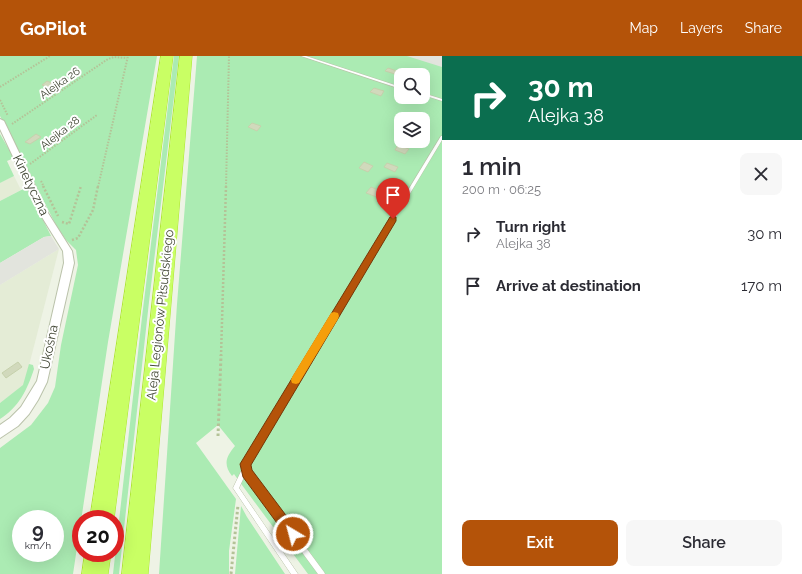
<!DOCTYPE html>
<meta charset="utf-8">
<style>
body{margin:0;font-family:Raleway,sans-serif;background:#f7f7f7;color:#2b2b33;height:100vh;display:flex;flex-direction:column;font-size:15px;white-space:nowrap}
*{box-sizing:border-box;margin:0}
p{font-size:13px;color:#7c7c81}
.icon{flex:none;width:22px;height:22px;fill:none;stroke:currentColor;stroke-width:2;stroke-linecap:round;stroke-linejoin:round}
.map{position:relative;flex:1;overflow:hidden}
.side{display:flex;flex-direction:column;background:#fff;width:360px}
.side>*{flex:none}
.hud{background:#0b6e4f;color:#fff;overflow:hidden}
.buttons{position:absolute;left:394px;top:12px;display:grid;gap:8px}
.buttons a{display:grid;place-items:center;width:36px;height:36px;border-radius:8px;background:#fff;box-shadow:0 4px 16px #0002;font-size:20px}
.speed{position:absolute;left:12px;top:454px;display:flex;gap:8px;font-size:20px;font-weight:700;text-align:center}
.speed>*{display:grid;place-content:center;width:52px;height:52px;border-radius:50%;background:#fff;box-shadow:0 4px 16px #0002;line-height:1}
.speed small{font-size:10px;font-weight:400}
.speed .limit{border:6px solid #d22;background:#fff;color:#111}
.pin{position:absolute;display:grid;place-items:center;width:34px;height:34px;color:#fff;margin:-41px -17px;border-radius:50% 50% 50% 0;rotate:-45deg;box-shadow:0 0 4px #0007}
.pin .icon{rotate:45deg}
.me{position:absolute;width:44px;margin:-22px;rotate:323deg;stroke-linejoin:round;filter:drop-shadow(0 0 3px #0008)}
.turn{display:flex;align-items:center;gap:14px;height:84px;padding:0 20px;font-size:18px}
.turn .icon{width:52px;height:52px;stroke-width:2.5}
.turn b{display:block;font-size:28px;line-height:34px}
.round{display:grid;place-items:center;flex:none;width:42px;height:42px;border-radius:8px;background:#f7f7f7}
.overview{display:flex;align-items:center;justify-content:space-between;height:68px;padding:0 20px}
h1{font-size:24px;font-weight:600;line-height:30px}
.action{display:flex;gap:8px;margin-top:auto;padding:8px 20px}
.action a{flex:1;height:46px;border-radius:8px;background:#b45309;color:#fff;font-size:16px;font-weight:600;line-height:46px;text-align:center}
.action a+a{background:#f7f7f7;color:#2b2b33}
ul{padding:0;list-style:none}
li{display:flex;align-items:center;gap:12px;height:52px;padding:0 20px}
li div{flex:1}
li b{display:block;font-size:15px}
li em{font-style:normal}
header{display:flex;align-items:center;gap:24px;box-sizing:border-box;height:56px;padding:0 20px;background:#b45309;color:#fff}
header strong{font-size:19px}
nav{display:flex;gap:22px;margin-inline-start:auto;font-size:14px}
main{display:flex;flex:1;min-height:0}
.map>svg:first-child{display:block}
.residential{fill:#e4ecd6}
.green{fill:#abebb3;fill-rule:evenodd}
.parking{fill:#e2e4dd}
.building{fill:#d1d9bc;stroke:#c6d1ac}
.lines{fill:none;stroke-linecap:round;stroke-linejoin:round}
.service-casing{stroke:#bac2aa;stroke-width:1}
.minor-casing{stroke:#bac2aa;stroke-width:2}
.motorway-casing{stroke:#ace62c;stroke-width:1}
.path-far2{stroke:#b4c297;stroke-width:2;stroke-dasharray:1.5 1.5;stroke-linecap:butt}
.path-far1{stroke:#b4c297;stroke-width:2.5;stroke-dasharray:2 2;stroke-linecap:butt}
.path{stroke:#b4c297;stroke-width:3;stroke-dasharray:2.5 2.5;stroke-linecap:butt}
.service{fill:#fff;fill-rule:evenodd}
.minor{fill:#fff;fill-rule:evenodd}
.motorway{fill:#c9ff64;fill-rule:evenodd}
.route{fill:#b45309;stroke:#753606}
.slow{fill:#f59e0b}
.labels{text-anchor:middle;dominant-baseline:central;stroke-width:4;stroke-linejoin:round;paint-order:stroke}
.far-street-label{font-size:11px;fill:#414634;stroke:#fff}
.street-label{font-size:13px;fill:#414634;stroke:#fff}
</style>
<header>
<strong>GoPilot</strong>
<nav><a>Map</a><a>Layers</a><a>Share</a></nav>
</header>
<main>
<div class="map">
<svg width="442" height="518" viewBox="0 0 442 518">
<rect width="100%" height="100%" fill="#eef3e5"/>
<g class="residential">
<polygon points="14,120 21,134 0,145 0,127"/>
<polygon points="59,193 24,329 0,347 0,229"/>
</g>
<g class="green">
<path d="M 0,0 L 157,0 L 108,286 L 73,518 L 0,518 L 0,392 L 31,369 L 48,347 L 55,331 L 61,289 L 78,209 L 76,194 L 66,184 L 57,171 L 0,60 ZM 21,463 L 55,463 L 55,497 L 21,497 Z"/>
<polygon points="174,0 179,0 149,246 119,518 113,518 142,261"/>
<path d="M 197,0 L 442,0 L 442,518 L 308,518 L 239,425 L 234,418 L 232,420 C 223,408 226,401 235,390 L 218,369 L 196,387 L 236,443 L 229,495 L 229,518 L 159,518 L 177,248 ZM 401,19 L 423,19 L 423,41 L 401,41 ZM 401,63 L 423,63 L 423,85 L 401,85 Z"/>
<polygon points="0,78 14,102 7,105 14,120 0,127"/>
<polygon points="27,131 51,180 44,181 0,207 0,145"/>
<path d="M 29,308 L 33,309 L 34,313 C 27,334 19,351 0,363 L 0,347 L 23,329 Z"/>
<polygon points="241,450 247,461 285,518 235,518"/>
</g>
<g class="parking">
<polygon points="407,0 442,0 442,11"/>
<polygon points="51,180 59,193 0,229 0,207 44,181"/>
</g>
<g class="building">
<polygon points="388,12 397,15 395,18 385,15"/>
<polygon points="47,25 54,28 49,32 42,29"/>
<polygon points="374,32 384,35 381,40 370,36"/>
<polygon points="252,67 261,70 257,75 248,71"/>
<polygon points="36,78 41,81 30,88 25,86"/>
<polygon points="398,89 409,93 405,98 395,94"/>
<polygon points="364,106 373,110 368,116 359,112"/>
<polygon points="387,107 398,111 395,116 384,111"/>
<polygon points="371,131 386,137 382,143 366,137"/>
<polygon points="18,306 22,311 6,322 2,317"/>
</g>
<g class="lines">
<defs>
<g id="service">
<polygon points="301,0 306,0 401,31 401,33"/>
<polygon points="423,37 442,43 442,45 423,39"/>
<polygon points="441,80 442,80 442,84 248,408 250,416 324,516 325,518 318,518 245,419 239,432 298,518 291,518 233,432 243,411 242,408 243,406"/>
</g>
<polygon id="minor" points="0,63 4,65 48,157 72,195 74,207 47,326 38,344 29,358 18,370 0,382 0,369 10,362 21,351 37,325 64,207 63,195 40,158 0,73"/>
<g id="motorway">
<polygon points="161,0 173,0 114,463 90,463"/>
<polygon points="180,0 192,0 148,518 122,518"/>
<polygon points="85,497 111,497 108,518 82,518"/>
</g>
</defs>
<use href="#service" class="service-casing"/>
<use href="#minor" class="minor-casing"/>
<use href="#motorway" class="motorway-casing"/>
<g class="path-far2">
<polyline points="0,31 50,0"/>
<polyline points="0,44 8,60"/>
<polyline points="12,68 108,3 114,1 127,2"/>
<polyline points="30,108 97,59"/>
<polyline points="41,125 44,131"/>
<polyline points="98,131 128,0"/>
<polyline points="226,131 229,0"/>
</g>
<g class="path-far1">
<polyline points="43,130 58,160"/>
<polyline points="62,166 69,168 81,130"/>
<polyline points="72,184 78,182 93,154 98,130"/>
<polyline points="221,300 226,130"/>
</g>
<g class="path">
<polyline points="218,380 221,299"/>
<polyline points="231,518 238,449"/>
</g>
<use href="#service" class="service"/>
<use href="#minor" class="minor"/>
<use href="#motorway" class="motorway"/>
</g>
<polygon class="route" points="393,160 396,161 396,165 251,409 252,414 297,474 299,478 297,482 293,484 288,482 243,421 240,408 390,161"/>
<polygon class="slow" points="334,256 338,257 339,260 338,263 299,327 296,328 292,327 291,324 292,321 331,257"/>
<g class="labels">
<g class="far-street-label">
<text transform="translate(60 27) rotate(-35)">Alejka 26</text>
<text transform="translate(60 77) rotate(-38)">Alejka 28</text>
</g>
<g class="street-label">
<text transform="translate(31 129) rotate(64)">Kinetyczna</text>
<text transform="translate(160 259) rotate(-84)">Aleja Legionów Piłsudskiego</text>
<text transform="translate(49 291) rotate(-78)">Ukośna</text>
</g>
</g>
</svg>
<div class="buttons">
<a><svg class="icon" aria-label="search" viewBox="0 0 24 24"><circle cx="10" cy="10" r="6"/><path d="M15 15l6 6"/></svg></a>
<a><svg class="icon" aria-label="layers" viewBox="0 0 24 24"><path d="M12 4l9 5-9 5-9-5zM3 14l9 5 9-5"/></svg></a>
</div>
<div class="speed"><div>9<small>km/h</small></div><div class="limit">20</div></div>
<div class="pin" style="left:393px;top:163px;background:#d93025"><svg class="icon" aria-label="arrive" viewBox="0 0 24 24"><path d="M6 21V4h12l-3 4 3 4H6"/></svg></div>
<svg class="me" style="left:293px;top:478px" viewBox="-20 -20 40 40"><circle r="17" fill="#b45309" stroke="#fff" stroke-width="3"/><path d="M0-11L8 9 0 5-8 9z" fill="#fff"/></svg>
</div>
<section class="side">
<div class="hud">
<div class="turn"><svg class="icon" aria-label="right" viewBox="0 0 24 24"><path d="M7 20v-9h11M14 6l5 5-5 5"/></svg><div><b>30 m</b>Alejka 38</div></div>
</div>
<div class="overview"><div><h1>1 min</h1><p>200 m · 06:25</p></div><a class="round"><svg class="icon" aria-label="close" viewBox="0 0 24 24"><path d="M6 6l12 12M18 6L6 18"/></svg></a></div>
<ul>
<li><svg class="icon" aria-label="right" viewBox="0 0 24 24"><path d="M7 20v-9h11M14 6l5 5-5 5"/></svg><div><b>Turn right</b><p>Alejka 38</p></div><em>30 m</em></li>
<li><svg class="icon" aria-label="arrive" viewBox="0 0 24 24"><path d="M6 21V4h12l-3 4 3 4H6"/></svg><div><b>Arrive at destination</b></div><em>170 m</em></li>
</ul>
<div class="action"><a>Exit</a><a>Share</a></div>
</section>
</main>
